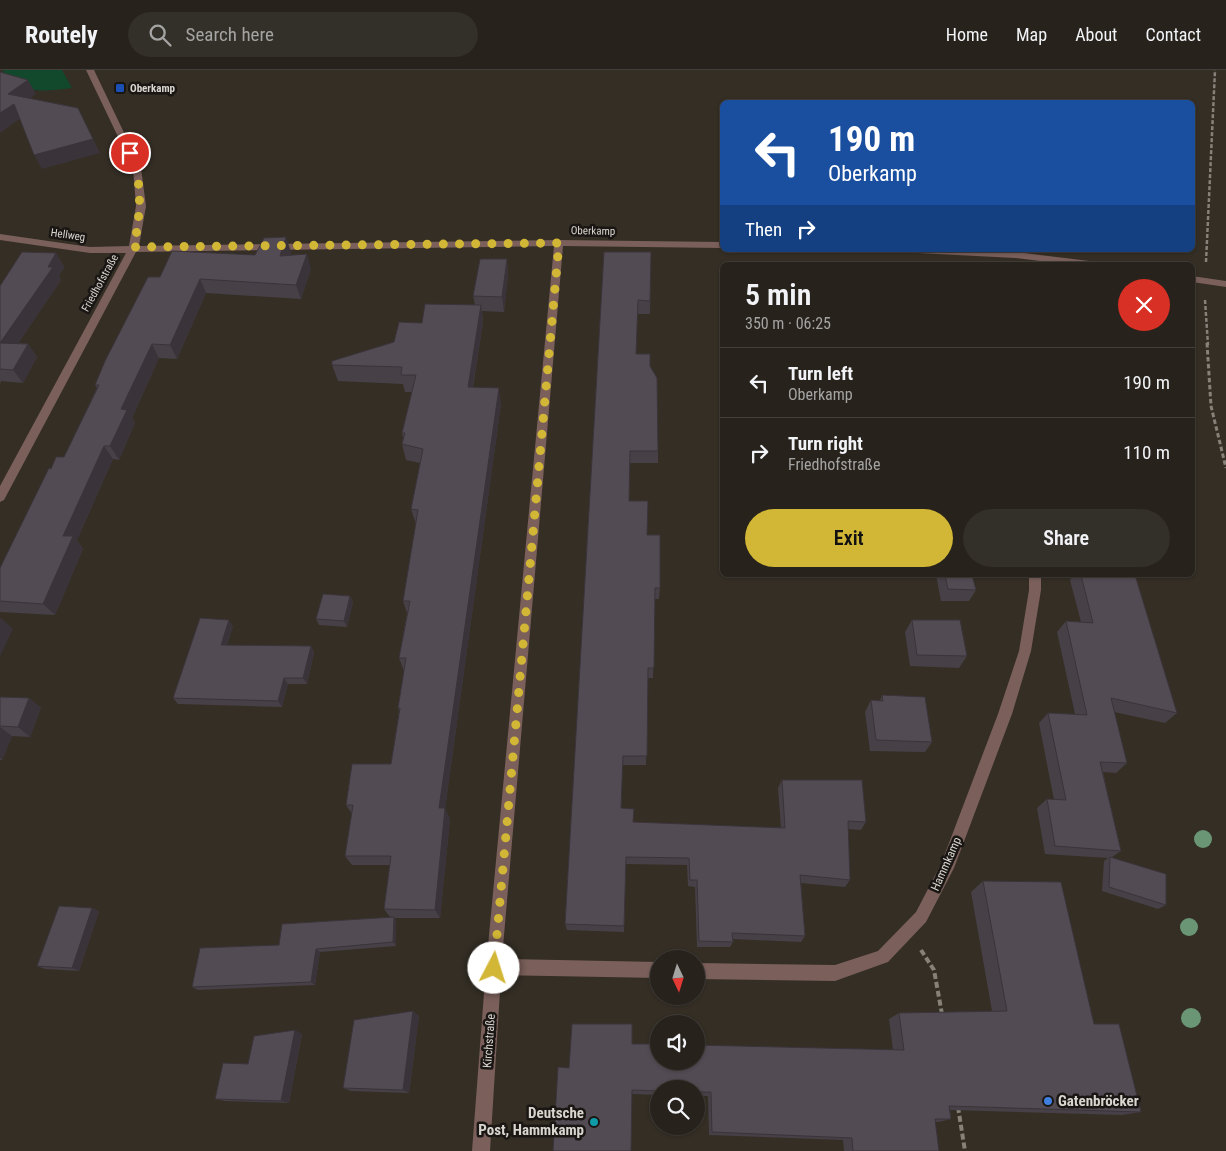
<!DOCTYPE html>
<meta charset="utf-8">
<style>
body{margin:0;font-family:"Roboto Condensed",sans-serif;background:#332f29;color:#f1f3f6;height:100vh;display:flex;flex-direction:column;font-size:19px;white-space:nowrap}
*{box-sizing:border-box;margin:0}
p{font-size:16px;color:#a4a4a3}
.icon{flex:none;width:28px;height:28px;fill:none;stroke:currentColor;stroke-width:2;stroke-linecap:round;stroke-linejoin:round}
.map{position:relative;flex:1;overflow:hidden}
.sheet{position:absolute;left:720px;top:192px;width:475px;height:315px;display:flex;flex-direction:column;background:#27221c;border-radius:8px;box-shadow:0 1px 4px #0004,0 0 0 1px #433f3b}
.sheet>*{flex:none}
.guide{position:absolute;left:720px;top:30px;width:475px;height:152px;border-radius:8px;box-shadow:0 1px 4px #0004,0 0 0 1px #433f3b;background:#1a4fa0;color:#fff;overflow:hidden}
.needle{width:32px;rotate:176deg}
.tools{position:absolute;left:650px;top:880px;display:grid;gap:10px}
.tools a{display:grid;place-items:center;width:55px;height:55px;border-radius:50%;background:#27221c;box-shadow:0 1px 4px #0004,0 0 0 1px #433f3b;font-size:25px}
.pin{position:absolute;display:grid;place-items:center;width:42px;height:42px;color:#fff;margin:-21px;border:2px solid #fff;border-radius:50%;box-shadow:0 1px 5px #0007}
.me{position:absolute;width:55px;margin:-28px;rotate:5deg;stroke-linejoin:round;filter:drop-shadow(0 0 4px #0008)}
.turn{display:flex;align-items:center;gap:18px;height:105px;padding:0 25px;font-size:22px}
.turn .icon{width:65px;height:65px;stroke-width:2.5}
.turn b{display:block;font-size:35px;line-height:42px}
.then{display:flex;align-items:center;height:48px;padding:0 25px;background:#0003;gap:10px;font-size:19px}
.round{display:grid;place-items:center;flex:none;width:52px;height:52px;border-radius:26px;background:#332f29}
.head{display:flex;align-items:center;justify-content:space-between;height:85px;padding:0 25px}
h1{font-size:30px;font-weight:600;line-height:38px}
.button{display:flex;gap:10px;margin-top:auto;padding:10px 25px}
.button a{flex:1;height:58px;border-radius:30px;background:#d2b736;color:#111;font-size:20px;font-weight:600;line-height:58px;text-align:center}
.button a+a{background:#332f29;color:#f1f3f6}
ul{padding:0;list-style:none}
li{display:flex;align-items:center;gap:15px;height:70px;padding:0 25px;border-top:1px solid #433f3b}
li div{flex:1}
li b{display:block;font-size:19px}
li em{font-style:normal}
header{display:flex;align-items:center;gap:30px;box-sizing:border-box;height:70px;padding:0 25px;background:#27221c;border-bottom:1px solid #433f3b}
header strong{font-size:24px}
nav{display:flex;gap:28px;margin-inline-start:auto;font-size:18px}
.search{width:350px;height:45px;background:#332f29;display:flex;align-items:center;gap:12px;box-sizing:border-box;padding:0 18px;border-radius:28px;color:#a4a4a3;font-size:19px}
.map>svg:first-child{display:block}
.green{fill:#12492c}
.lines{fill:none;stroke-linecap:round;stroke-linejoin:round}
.path-far2{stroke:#868179;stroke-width:2.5;stroke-dasharray:4 2;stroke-linecap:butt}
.path-far1{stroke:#868179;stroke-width:3;stroke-dasharray:4.5 2.5;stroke-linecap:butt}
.path{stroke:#868179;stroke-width:4;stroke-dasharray:6 3;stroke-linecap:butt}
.minor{fill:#7a5f5a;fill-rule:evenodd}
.tree{fill:#6a9675}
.wall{fill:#474047}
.shaded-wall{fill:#3a343a}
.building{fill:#534b53;stroke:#3a343a}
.route{stroke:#d2b736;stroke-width:9;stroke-dasharray:0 16.2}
.transit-dot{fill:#1a4fb4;stroke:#191613;stroke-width:2}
.shop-dot{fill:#3f7fe0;stroke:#191613;stroke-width:2}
.culture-dot{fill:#0f9aa8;stroke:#191613;stroke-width:2}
.labels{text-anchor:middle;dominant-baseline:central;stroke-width:5;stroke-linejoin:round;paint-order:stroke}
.far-poi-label{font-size:11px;font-weight:bold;fill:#d9d5cf;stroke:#191613;text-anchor:start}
.far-street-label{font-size:11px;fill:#d9d5cf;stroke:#191613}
.street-label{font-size:12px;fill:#d9d5cf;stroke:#191613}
.near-poi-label{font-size:15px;font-weight:bold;fill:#d9d5cf;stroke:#191613;text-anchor:start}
</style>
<header>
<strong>Routely</strong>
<div class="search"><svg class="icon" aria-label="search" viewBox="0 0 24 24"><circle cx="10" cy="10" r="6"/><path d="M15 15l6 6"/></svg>Search here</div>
<nav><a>Home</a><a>Map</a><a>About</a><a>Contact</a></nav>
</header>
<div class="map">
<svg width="1226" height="1081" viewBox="0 0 1226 1081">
<rect width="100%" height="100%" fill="#342e25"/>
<path class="green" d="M 5,0 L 62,0 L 72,18 C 39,22 27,24 0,3 Z"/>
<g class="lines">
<g class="path-far2">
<polyline points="1206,192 1215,0"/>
<polyline points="1205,230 1208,275"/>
</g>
<polyline class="path-far1" points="1207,273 1211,336 1226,398"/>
<g class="path">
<polyline points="921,880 934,900 942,944"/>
<polyline points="958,1037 965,1081"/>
</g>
<g class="minor">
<polygon points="86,0 94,0 141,98 146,136 139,176 559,170 722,172 722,178 563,176 502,889 659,892 659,908 501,905 490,1081 472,1081 486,897 554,176 136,182 4,430 0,432 0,416 126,183 90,183 0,170 0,164 90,177 129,176 136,136 133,98"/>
<polygon points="913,180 1015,182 1098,192 1103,195 1072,195 1015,188 918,183"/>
<polygon points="1192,206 1226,211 1226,217 1192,212"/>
<polygon points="1029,505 1041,505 1041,520 1031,581 1012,644 954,798 926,852 888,892 835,911 696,909 696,893 835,895 878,881 916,842 941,794 998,644 1019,581 1029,520"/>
</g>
</g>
<g class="tree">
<circle cx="1203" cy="769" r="9"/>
<circle cx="1189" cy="857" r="9"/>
<circle cx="1191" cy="948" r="10"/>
</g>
<g class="wall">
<polygon points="291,182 290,185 311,199 301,229 206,223 177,289 159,288 132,348 135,353 119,390 113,389 77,470 83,479 55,545 0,542 0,498 51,399 64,387 97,318 95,315 160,207 255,185"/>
<polygon points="604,182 651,182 650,244 637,244 636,284 650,296 658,381 658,393 630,393 629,431 647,465 660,518 659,529 655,529 653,608 648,608 646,695 622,695 621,738 633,752 781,758 778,718 782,710 866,752 861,760 848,759 850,810 845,817 801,813 805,866 801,872 732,869 733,872 730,877 697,877 695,817 688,816 687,795 626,794 624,862 567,860 565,854"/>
<polygon points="56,183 64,197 59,206 61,210 18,273 28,274 37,287 23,313 1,311 0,314 0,216"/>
<polygon points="507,189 508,205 504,242 482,241 483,252 473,317 501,334 445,739 450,749 440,848 394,848 396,850 396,876 320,882 315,915 198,920 192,917 279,875 390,847 384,839 390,795 352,795 345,786 352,744 346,735 391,694 399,641 398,638 404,601 399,588 407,543 403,531 416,454 411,439 420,393 406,390 402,374 403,368 402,363 412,322 405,322 403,314 338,311 332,295 394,272 422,253 475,235 473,226"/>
<polygon points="936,505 972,505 976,520 969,531 941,531"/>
<polygon points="1074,505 1135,505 1177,643 1165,653 1114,642 1127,693 1116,703 1103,702 1121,781 1112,787 1166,835 1158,839 1102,821 1104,791 1108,788 1045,784 1037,738 1047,729 1054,730 1039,653 1048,643 1075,644 1057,562 1066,551 1081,552 1070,510"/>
<polygon points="350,526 353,532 347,557 319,555 316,549"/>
<polygon points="912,550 967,586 959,598 910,596 905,562"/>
<polygon points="233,556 227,575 311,576 314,583 307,614 288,614 282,637 178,634 173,628"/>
<polygon points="882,625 932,672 925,682 870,681 865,642 871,630 880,631"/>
<polygon points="0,627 29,628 41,638 30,667 12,666 2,690 0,690"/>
<polygon points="983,811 1094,954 1141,1042 1122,1045 950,1040 951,1049 939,1052 935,1052 939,1081 844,1081 843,1070 709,1065 708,1026 696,1026 696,1019 659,1019 659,1025 632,1024 569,998 632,974 893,980 889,949 899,943 992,941 971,822"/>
<polygon points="92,838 99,841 79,901 45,899 37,896"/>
<polygon points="413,941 419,946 409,1023 351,1021 343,1018"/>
<polygon points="302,964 289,1033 225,1031 215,1029 248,994"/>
</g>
<g class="shaded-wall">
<polygon points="28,10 36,24 16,38 21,48 0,63 0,43 8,24"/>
<polygon points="78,38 100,83 42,99 34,85"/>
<polygon points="286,167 291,182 286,200 280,186"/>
<polygon points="56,183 64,197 59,206 61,210 10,286 0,273"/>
<polygon points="307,184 311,199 301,229 296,215"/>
<polygon points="507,189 508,205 504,242 502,227"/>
<polygon points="200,209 206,223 177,289 170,275"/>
<polygon points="481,235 483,252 470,333 468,317"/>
<polygon points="28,274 37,287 23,313 13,300"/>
<polygon points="152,274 159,288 132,348 135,353 119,390 110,376 121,339"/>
<polygon points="499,318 501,334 445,739 450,749 440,848 435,840 439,738"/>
<polygon points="104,376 113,389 77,470 83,479 55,545 43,534 63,466"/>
<polygon points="350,526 353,532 347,557 344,551"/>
<polygon points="1,548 13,559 0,586 0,549"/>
<polygon points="229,550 233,556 225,581 221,575"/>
<polygon points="311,576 314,583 307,614 303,608"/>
<polygon points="284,608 288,614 282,637 278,631"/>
<polygon points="29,628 41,638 30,667 18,657"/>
<polygon points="0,657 12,666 2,690 0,688"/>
<polygon points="92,838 99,841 79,901 72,898"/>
<polygon points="394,847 396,850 396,876 393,872"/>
<polygon points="316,879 320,882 315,915 311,912"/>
<polygon points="413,941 419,946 409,1023 403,1020"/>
<polygon points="295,960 302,964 289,1033 281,1031"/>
</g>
<g class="building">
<polygon points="0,2 28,10 8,24 78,38 93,69 34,85 14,34 0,43"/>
<polygon points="286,167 280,186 307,184 296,215 200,209 170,275 152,274 121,339 127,340 110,376 104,376 63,466 73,466 43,534 0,531 0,498 49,398 51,399 56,387 64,387 99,315 95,315 105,291 148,207 160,207 172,181 255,185 264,168"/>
<polygon points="22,182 56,183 48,197 53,197 0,273 28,274 13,300 0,299 0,216"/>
<polygon points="604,182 651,182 650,231 638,230 636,284 650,284 650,296 657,308 658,381 630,381 629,431 648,431 647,465 660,465 660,518 655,518 654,598 648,598 647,686 623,686 621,738 634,739 633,752 785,758 782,710 862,710 866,752 848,751 850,810 800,805 805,866 732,863 733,872 699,871 697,810 690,810 689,788 626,787 624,856 565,854"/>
<polygon points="480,189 507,189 502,227 473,226"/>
<polygon points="425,234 481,235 468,317 499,318 439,738 445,738 435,840 384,839 391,786 345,786 353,735 346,735 352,694 391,694 400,638 398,638 406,588 399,588 410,531 403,531 418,440 411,439 423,379 402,374 405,363 402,363 416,305 401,305 402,297 332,295 332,291 394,272 399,252 422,253"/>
<polygon points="945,505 972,505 976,520 948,519"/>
<polygon points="1081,505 1135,505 1177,643 1111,628 1127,693 1100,692 1121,781 1055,776 1047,729 1066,730 1048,643 1087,645 1066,551 1093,553"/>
<polygon points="323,524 350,526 344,551 316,549"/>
<polygon points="200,548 229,550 221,575 311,576 303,608 284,608 278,631 173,628"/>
<polygon points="912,550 960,550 967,586 917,585"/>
<polygon points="882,625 925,627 932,672 876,670 871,630 883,631"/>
<polygon points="0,627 29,628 18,657 0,656"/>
<polygon points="1110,787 1166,804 1166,835 1109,817"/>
<polygon points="983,811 1061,812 1094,954 1119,954 1141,1042 949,1036 951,1049 935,1049 939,1081 853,1081 852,1068 712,1062 711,1022 696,1022 696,1019 659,1019 659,1021 632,1020 631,1081 553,1081 558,997 569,998 572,954 632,954 632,974 659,974 659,991 696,991 696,975 904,980 899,943 1007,941"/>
<polygon points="59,836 92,838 72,898 37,896"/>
<polygon points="394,847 393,872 316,879 311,912 192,917 200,878 279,875 282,854"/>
<polygon points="413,941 403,1020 343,1018 354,950"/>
<polygon points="295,960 281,1031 215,1029 223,993 248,994 254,966"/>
</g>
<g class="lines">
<path class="route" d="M 130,83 C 144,115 140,144 134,177 L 559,173 L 494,898"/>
</g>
<rect class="transit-dot" x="115" y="13" width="10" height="10" rx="2.5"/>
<circle class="shop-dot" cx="1048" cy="1031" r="5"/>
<circle class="culture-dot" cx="594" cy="1052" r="5"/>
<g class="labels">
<g class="far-poi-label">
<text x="130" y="18">Oberkamp</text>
</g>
<g class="far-street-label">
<text transform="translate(593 161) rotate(1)">Oberkamp</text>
<text transform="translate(68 165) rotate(8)">Hellweg</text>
<text transform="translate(100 213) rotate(-61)">Friedhofstraße</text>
</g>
<g class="street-label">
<text transform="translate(946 794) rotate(-66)">Hammkamp</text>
<text transform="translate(489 971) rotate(-86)">Kirchstraße</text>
</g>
<g class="near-poi-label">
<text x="1058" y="1031">Gatenbröcker</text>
<text x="584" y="1043" text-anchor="end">Deutsche<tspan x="584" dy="17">Post, Hammkamp</tspan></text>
</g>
</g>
</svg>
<div class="tools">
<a><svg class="needle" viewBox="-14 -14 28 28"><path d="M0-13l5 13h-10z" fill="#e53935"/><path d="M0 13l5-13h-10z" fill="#a4a4a3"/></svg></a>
<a><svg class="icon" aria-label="sound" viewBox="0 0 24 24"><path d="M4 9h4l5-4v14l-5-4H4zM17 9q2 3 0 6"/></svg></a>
<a><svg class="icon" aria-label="search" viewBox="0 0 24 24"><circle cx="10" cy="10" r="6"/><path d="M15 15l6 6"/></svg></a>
</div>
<div class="pin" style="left:130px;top:83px;background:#d93025"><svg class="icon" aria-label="arrive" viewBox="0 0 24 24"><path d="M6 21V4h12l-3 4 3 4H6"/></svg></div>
<svg class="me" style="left:494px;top:898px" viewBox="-20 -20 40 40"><circle r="19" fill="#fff"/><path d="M0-13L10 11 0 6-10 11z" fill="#d2b736"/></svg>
<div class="guide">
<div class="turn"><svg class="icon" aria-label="left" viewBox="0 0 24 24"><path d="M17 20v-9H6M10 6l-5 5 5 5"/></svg><div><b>190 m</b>Oberkamp</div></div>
<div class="then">Then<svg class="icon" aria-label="right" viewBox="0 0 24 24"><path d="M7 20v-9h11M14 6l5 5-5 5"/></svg></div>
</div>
<section class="sheet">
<div class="head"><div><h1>5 min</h1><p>350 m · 06:25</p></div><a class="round" style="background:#d93025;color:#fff"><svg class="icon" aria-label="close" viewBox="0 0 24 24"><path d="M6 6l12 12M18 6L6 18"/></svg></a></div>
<ul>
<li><svg class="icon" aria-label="left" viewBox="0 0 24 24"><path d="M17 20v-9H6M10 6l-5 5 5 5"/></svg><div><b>Turn left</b><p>Oberkamp</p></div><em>190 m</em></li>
<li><svg class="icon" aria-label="right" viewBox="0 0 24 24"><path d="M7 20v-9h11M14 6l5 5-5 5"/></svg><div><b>Turn right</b><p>Friedhofstraße</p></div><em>110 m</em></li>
</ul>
<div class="button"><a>Exit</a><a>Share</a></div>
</section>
</div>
